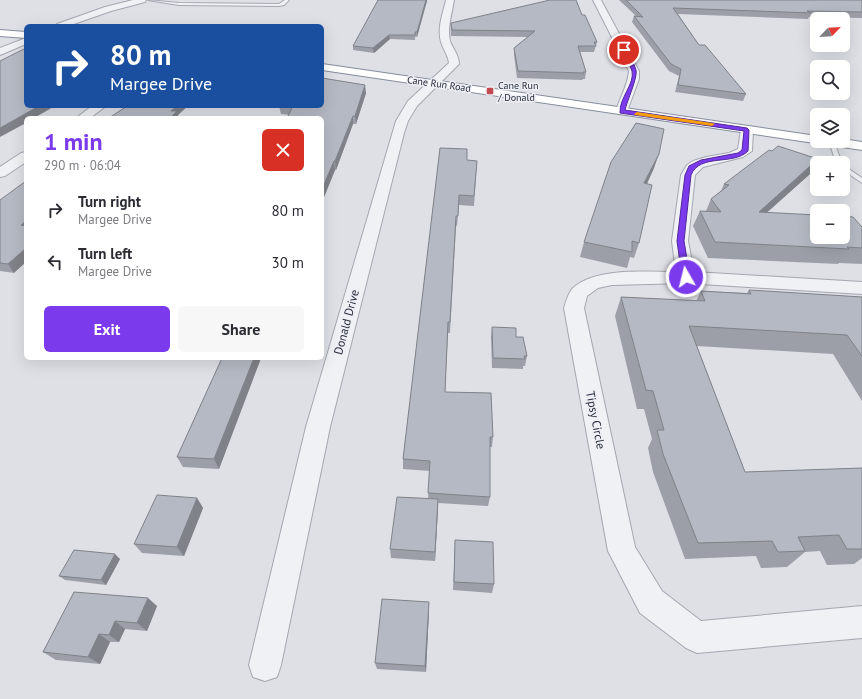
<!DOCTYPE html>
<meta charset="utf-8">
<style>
body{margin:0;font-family:"PT Sans",sans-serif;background:#f7f7f7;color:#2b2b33;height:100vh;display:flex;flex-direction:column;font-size:15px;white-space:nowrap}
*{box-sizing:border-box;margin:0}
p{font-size:13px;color:#7c7c81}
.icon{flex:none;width:22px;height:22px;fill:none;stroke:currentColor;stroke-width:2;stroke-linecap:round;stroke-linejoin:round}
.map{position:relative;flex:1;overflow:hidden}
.details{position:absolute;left:24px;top:116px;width:300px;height:244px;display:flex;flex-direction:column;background:#fff;border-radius:6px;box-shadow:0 4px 16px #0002}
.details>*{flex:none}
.hud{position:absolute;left:24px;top:24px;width:300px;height:84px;border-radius:6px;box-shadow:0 4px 16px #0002;background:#1a4fa0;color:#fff;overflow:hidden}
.needle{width:26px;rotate:65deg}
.fabs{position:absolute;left:810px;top:12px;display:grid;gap:8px}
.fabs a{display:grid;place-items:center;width:40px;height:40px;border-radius:6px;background:#fff;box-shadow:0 4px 16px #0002;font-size:20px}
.pin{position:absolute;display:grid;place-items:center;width:34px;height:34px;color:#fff;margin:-17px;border:2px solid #fff;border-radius:50%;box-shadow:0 1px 4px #0007}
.me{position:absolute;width:44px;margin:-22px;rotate:352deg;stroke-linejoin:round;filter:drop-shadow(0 0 3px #0008)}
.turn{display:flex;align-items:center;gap:14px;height:84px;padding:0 20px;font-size:18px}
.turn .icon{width:52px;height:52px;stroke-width:2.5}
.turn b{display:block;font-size:28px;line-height:34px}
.round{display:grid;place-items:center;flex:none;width:42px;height:42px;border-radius:6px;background:#f7f7f7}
.overview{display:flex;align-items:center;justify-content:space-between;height:68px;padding:0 20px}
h1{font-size:24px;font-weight:600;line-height:30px;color:#7c3aed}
.cta{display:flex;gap:8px;margin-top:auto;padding:8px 20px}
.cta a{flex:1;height:46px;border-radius:6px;background:#7c3aed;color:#fff;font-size:16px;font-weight:600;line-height:46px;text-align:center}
.cta a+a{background:#f7f7f7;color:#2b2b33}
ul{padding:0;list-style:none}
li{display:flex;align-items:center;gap:12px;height:52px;padding:0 20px}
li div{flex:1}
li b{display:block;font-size:15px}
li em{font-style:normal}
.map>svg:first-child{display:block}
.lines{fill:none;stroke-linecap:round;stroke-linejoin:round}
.service-casing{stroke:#a4a7b0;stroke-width:2}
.minor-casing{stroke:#a4a7b0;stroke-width:2}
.trunk-casing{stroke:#868d9c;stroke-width:2}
.service{fill:#f0f1f5;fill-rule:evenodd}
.minor{fill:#f0f1f5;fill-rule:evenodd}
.trunk{fill:#fff;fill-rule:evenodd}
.wall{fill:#9c9fa8}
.shaded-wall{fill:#7f8288}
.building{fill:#b5b9c3;stroke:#7f8288}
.route{fill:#7c3aed;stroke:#51269a}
.slow{fill:#f59e0b}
.poi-dot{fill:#c44a50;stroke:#edeff4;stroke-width:1.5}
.labels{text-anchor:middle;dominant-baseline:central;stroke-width:3;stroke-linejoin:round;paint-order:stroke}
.far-street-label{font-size:10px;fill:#282d3c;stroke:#edeff4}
.far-poi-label{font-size:10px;fill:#282d3c;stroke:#edeff4;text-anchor:start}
.street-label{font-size:12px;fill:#282d3c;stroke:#edeff4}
</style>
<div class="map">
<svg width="862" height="699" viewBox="0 0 862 699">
<rect width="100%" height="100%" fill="#dee0e6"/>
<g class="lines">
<defs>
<g id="service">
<polygon points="148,0 179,3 279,4 285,0 289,0 284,5 279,6 179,5"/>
<polygon points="829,141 834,142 842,163 836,163"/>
<polygon points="843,165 862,178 862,183 843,170"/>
</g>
<g id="minor">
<polygon points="133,0 146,0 145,2 111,11 68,26 56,26 57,24 105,7"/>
<path d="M 446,0 L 454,0 C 452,13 447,28 450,41 C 453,49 459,55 459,64 L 417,106 L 408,121 L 404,133 L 330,427 L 281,665 L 277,677 L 265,681 L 253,677 L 249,665 L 306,427 L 396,121 L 408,101 L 449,63 C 448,55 443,49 441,42 C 437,28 443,13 446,0 Z"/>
<path d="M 593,0 L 601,0 L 639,71 L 639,79 L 626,114 L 618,114 L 616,111 C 620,98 628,84 629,71 Z"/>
<polygon points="26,38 26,44 0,55 0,48"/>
<polygon points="92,106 106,106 90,118 76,118"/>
<path d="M 747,126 L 752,127 L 753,130 L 752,151 L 743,157 L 703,167 L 695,175 L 688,241 L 694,272 L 862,282 L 862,294 L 686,283 L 612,285 L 598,288 L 587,296 L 584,308 L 635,547 L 662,591 L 701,621 L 862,606 L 862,638 L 697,653 L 686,648 L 640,613 L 608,551 L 564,308 C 566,302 568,293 573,288 C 596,267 647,272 676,272 L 672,241 L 681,175 L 687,165 L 693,161 L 706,157 L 729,153 L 738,149 L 741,130 L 742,127 Z"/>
<polygon points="26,152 26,162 5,176 0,177 0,167 21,153"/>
</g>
<g id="trunk">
<polygon points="0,30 26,32 26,38 0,36"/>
<polygon points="322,64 817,136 817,141 843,141 843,139 862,142 862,150 322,70"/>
</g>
</defs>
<use href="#service" class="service-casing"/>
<use href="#minor" class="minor-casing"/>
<use href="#trunk" class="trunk-casing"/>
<use href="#service" class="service"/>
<use href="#minor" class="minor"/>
<use href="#trunk" class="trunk"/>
</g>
<g class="wall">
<polygon points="378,0 427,0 417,37 415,37 415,40 390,39 374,53 353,50 353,46"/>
<polygon points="619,0 862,0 862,18 809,17 808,19 678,14 699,45 746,94 743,101 675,92 679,76 669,71 632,22 634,16 636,16"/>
<polygon points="582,15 597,42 594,52 580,52 586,72 585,79 583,79 582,80 517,78 514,55 514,48 528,37 451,36 451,23"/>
<polygon points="366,93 356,124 353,124 336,170 335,170 322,202 322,118 281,114 279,106"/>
<polygon points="440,148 467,160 477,161 474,206 459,205 457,226 456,226 450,333 448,333 445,392 493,437 492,447 490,447 490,497 488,506 438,503 435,561 391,558 390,549 428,499 430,471 403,469 403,459"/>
<polygon points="772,151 818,159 810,174 767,212 862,227 862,264 839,263 838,264 708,258 693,226 700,211 706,211 711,199 721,191 724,184"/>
<polygon points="654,168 647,184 639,243 634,258 630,257 627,268 580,257 584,242"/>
<polygon points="0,200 14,273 0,271"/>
<polygon points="749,290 862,297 862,401 833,354 697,346 745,472 862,468 862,558 854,564 827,565 820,551 805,552 787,567 761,568 756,556 685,559 653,472 648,448 652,439 644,409 637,409 615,316 621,297 696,301 701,291 747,293"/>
<polygon points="492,327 516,337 527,356 525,366 523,366 523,369 492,368 491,337"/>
<polygon points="222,358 261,358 219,469 183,467 177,457"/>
<polygon points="197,498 203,508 184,556 142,553 134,544"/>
<polygon points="455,540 494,584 492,593 453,590"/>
<polygon points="120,559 106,585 65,580 59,576"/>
<polygon points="74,592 157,606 147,631 125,629 119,642 110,642 100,664 56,660 43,652"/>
<polygon points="429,610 426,672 377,669 375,663"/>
</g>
<g class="shaded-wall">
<polygon points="426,0 427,0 427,1 417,37 417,32"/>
<polygon points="389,35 390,39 374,53 373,48"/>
<polygon points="365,85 366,93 356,124 355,116"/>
<polygon points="39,106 55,106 34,118 26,118 26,123 0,137 0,128"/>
<polygon points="177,106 188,106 178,115 179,118 170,118 171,111"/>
<polygon points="353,116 353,124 336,170 335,161"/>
<polygon points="659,154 654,168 640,198 644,183"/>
<polygon points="818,159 810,174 751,227 759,212"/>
<polygon points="334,161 335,170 322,202 322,189"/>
<polygon points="26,221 26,233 21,225"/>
<polygon points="26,248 26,262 14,273 8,264"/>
<polygon points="254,358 261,358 219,469 214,459"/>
<polygon points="197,498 203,508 184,556 177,547"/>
<polygon points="438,499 438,509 435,561 435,552"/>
<polygon points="115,554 120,559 106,585 101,580"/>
<polygon points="148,598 157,606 147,631 137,623"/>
<polygon points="429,602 429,610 426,672 425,666"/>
<polygon points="115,621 125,629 119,642 109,635"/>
<polygon points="99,634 110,642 100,664 88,657"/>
</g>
<g class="building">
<polygon points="378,0 426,0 417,32 415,32 415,35 389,35 373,48 353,46"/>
<polygon points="550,0 576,0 582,15 585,15 597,42 594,42 596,46 578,46 586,72 583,72 584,73 518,71 514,48 535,31 452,30 451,23"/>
<polygon points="626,0 862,0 862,12 807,11 811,13 673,8 699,45 705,45 746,94 678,85 681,69 671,64 634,16 643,17"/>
<polygon points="26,48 26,106 39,106 0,128 0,61"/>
<polygon points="322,78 365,85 355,116 353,116 335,161 334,161 322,189 322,118 287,118 293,106 283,106 322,106"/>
<polygon points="127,106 177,106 171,111 177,111 170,118 109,118"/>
<polygon points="636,123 664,129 659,154 644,183 652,185 639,243 632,241 632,252 584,242 611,162"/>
<polygon points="778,146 818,159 759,212 817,215 817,237 843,237 843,216 853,217 862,227 862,248 847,247 849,249 715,242 700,211 721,212 711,199 729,185 724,184 769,150 772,151"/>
<polygon points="440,148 467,149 467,160 477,161 474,196 459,195 458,216 456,216 450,322 448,322 445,392 491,393 493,437 490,437 490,497 428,493 430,461 403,459"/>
<polygon points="26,181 26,221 21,225 26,226 26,248 8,264 0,263 0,200"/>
<polygon points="749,290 862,297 862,356 847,335 689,326 745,472 862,468 862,549 847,549 839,535 798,537 805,551 778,552 772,541 698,543 663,454 657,430 664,430 653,391 646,390 621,297 705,301 701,291 751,294"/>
<polygon points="492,327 516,328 516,337 523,337 527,356 524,356 525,359 493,358"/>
<polygon points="222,358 254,358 214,459 177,457"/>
<polygon points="157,495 197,498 177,547 134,544"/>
<polygon points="397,497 438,499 435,552 390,549"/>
<polygon points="455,540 493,542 494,584 454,582"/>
<polygon points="74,550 115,554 101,580 59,576"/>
<polygon points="74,592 148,598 137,623 115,621 109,635 99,634 88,657 43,652"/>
<polygon points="382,599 429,602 425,666 375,663"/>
</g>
<path class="route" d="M 622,50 L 626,50 C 629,56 634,63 636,70 C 638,77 627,101 625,110 L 747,128 L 749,130 L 748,151 C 733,166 700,153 691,175 L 684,241 L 690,277 L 688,278 L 683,278 L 682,277 L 677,241 L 685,175 L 689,166 L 701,160 L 738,153 L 742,150 L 744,131 L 620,113 C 619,98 635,84 632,71 C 630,64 625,57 622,50 Z"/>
<polygon class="slow" points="637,112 712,123 715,124 712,126 635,115 634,114"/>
<rect class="poi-dot" x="486" y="87" width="8" height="8" rx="2"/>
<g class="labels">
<g class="far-street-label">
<text transform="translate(439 84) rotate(8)">Cane Run Road</text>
</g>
<g class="far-poi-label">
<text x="498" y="85">Cane Run<tspan x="498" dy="12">/ Donald</tspan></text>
</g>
<g class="street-label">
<text transform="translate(346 322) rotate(-75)">Donald Drive</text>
<text transform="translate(596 420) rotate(79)">Tipsy Circle</text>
</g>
</g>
</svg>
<div class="fabs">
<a><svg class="needle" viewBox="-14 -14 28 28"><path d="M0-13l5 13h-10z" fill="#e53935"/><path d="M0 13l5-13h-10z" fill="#7c7c81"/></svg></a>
<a><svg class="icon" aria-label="search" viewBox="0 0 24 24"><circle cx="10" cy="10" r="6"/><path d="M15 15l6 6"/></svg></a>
<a><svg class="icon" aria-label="layers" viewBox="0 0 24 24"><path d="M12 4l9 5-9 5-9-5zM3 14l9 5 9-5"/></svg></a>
<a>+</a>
<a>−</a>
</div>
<div class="pin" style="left:624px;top:50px;background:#d93025"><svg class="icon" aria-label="arrive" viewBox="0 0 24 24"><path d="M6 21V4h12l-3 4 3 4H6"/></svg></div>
<svg class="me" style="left:686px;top:277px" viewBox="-20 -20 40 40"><circle r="17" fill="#7c3aed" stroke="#fff" stroke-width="3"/><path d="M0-11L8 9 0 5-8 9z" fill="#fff"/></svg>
<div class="hud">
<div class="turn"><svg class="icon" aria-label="right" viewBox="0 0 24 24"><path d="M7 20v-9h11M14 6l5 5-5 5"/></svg><div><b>80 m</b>Margee Drive</div></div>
</div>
<section class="details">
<div class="overview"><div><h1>1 min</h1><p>290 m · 06:04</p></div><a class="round" style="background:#d93025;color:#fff"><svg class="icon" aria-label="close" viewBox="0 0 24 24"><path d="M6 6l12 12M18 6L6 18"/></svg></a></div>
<ul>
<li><svg class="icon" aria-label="right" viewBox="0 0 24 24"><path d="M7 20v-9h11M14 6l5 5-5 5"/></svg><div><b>Turn right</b><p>Margee Drive</p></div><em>80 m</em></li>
<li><svg class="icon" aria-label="left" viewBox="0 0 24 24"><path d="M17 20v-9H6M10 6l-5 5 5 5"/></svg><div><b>Turn left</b><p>Margee Drive</p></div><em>30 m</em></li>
</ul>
<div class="cta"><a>Exit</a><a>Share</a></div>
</section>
</div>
